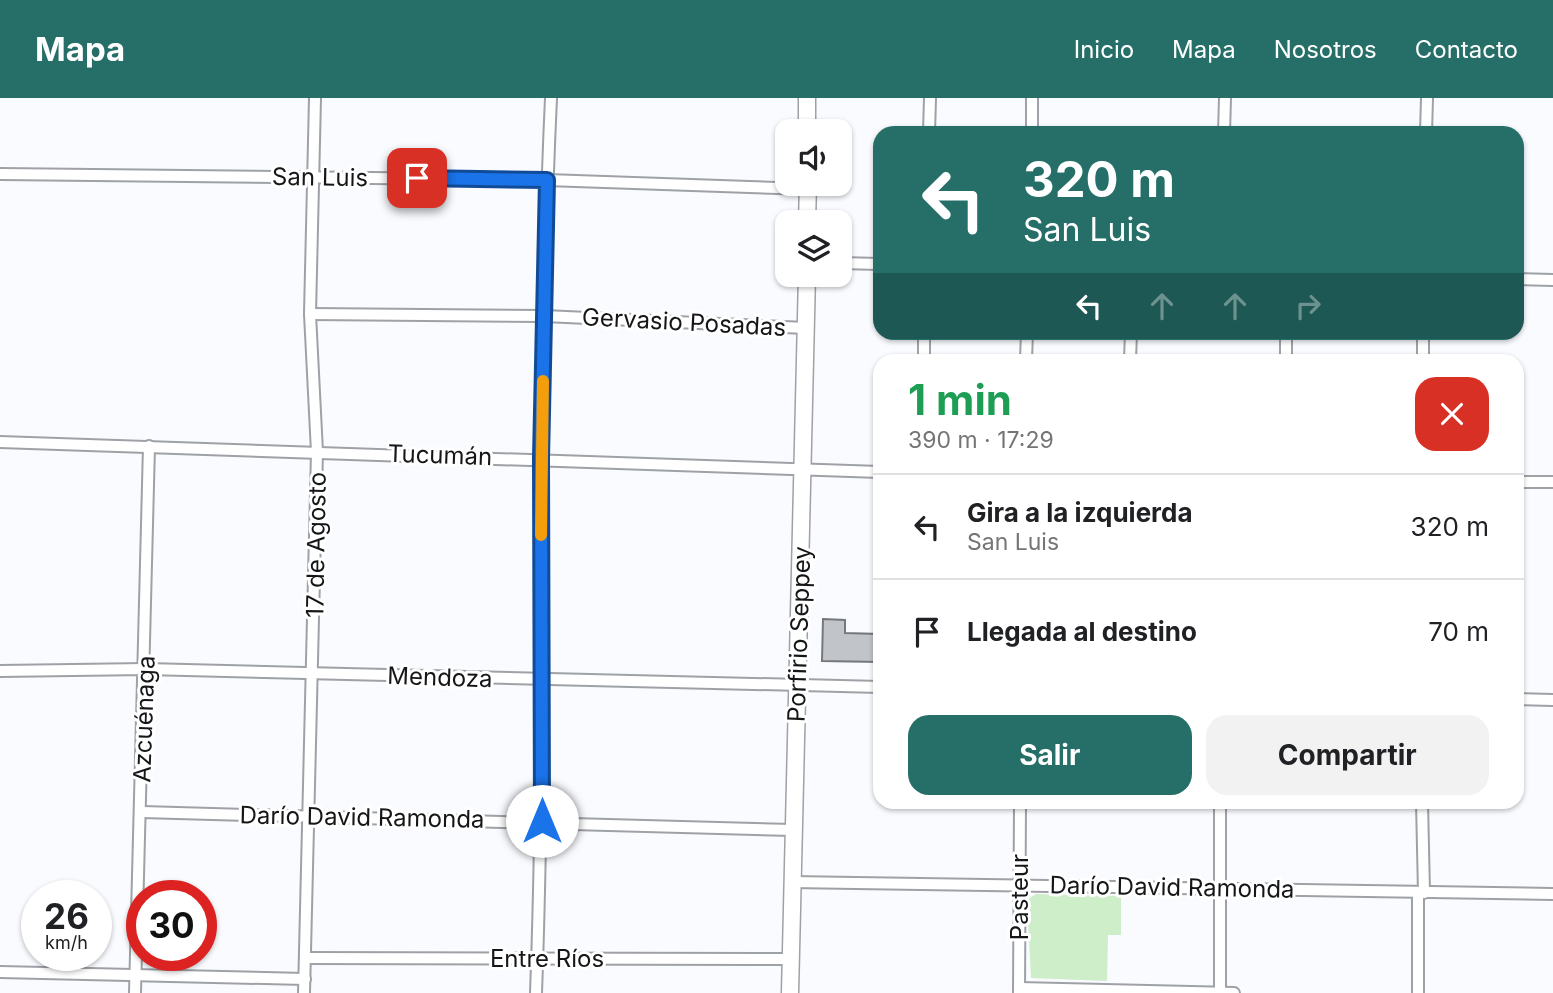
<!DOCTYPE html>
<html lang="es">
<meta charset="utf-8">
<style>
body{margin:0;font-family:Inter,sans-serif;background:#f2f2f2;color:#202124;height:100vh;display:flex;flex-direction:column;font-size:26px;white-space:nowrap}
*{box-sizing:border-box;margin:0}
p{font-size:23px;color:#757577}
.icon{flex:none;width:38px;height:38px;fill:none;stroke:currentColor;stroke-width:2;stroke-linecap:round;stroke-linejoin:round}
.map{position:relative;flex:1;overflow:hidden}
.drawer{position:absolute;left:873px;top:256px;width:651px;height:455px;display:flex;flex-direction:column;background:#fff;border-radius:21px;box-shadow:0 2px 5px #0004}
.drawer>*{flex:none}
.banner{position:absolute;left:873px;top:28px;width:651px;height:214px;border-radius:21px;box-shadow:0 2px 5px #0004;background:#266f69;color:#fff;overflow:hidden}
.controls{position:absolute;left:775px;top:21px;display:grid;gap:14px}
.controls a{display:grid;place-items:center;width:77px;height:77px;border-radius:14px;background:#fff;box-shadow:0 2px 5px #0004;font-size:35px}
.speed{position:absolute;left:21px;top:782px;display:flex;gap:14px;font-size:35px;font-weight:700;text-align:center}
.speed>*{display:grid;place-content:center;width:91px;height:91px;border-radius:50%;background:#fff;box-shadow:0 2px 5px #0004;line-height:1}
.speed small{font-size:18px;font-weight:400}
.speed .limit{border:10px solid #d22;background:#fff;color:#111}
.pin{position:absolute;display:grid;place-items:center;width:60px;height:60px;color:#fff;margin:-30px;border-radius:14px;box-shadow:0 4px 10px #0006}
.me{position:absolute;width:77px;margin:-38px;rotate:0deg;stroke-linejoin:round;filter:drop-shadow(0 0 5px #0008)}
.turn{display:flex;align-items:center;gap:24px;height:147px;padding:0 35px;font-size:32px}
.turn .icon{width:91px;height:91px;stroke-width:2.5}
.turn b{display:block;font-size:49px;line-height:60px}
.lanes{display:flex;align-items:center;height:66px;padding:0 35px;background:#0003;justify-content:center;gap:35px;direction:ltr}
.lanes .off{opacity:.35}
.round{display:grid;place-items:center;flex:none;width:74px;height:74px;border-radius:21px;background:#f2f2f2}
.summary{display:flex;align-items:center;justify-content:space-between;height:119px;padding:0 35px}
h1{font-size:42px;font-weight:700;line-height:52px;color:#1e9e55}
.cta{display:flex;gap:14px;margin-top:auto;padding:14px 35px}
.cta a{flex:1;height:80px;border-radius:21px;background:#266f69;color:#fff;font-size:28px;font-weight:700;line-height:80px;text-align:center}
.cta a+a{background:#f2f2f2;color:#202124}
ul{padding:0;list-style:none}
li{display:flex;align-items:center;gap:21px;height:105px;padding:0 35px;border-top:2px solid #e0e0e0}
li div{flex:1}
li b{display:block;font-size:26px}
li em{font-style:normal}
header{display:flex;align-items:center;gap:42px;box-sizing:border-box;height:98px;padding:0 35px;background:#266f69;color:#fff}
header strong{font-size:33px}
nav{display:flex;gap:38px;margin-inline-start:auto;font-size:24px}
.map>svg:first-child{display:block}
.green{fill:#ceedc9}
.building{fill:#c1c5ca;stroke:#75787d;stroke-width:2}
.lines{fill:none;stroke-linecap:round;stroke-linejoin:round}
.street-casing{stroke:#9ea1a6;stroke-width:14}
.secondary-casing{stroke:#9ea1a6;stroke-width:19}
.street{stroke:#fff;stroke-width:10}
.secondary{stroke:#fff;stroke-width:16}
.route-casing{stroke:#114b97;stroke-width:18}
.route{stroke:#1a73e8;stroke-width:12}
.slow{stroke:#f59e0b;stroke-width:12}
.labels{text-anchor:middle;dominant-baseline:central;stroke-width:6;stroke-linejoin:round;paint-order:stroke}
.street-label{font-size:24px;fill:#151618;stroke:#fff}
</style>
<header>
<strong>Mapa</strong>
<nav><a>Inicio</a><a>Mapa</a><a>Nosotros</a><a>Contacto</a></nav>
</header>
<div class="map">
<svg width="1553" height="895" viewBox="0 0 1553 895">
<rect width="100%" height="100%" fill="#f9fbfe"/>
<polygon class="green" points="1036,796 1121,798 1121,837 1108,837 1107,883 1031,880 1027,802"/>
<polygon class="building" points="823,521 845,522 845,535 880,536 880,564 822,563"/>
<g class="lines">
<defs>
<g id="street">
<polyline points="929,35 930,0"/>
<polyline points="1032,35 1032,0"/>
<polyline points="1224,35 1225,0"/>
<polyline points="1426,35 1427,0"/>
<polyline points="0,76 547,82 808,91"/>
<polyline points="840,165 880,166"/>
<polyline points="1517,181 1553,182"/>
<polyline points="310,216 544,218 806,230"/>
<polyline points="924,262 924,234"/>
<polyline points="1026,262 1027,234"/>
<polyline points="1130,262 1131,234"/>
<polyline points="1286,262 1286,234"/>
<polyline points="1423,262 1423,234"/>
<polyline points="0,344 880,374"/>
<polyline points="1517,384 1553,384"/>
<polyline points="0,573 146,571 880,589"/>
<polyline points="1517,601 1553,602"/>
<polyline points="1422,704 1424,795"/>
<polyline points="142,714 792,732"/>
<polyline points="791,784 1553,796"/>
<polyline points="305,860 789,861"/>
<polyline points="0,874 305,881"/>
<polyline points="1019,890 1234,895"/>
<polyline points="135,895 149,348"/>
<polyline points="304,895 317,354 310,216 315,0"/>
<path d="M 536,895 C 547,597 537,298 551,0"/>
<polyline points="1019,895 1020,704"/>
<polyline points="1220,895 1220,704"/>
<polyline points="1418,895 1418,794"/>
</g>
<g id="secondary">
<polyline points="807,0 807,33"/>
<polyline points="807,124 808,86"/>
<polyline points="790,895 807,177"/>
</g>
</defs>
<use href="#street" class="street-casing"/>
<use href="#secondary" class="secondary-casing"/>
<use href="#street" class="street"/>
<use href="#secondary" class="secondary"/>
</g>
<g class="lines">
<defs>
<polyline id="route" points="417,80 547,82 541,360 542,723"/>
</defs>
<use href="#route" class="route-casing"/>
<use href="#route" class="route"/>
<polyline class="slow" points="541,437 543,283"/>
</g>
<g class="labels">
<g class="street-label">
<text transform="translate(320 79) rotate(1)">San Luis</text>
<text transform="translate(684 224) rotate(3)">Gervasio Posadas</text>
<text transform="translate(440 357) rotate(2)">Tucumán</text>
<text transform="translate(316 447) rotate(-89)">17 de Agosto</text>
<text transform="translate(799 536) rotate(-88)">Porfirio Seppey</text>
<text transform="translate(440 579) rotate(2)">Mendoza</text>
<text transform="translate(144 621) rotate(-88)">Azcuénaga</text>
<text transform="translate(362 719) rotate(1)">Darío David Ramonda</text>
<text transform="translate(1172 789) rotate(1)">Darío David Ramonda</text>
<text transform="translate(1019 799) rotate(-90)">Pasteur</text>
<text x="547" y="860">Entre Ríos</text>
</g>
</g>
</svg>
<div class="controls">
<a><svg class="icon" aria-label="sound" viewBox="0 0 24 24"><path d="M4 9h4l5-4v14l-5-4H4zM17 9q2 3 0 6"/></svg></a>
<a><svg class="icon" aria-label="layers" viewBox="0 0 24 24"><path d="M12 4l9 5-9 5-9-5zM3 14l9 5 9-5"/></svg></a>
</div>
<div class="speed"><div>26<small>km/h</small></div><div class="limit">30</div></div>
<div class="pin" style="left:417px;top:80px;background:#d93025"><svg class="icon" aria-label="arrive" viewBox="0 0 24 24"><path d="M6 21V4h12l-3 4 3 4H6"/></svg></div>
<svg class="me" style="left:542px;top:723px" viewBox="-20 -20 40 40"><circle r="19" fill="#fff"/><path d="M0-13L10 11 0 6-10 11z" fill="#1a73e8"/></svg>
<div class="banner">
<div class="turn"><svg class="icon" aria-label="left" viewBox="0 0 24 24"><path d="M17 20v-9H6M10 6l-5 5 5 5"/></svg><div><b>320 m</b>San Luis</div></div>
<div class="lanes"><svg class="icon" aria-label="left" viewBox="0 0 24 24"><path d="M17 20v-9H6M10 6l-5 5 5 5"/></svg><svg class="icon off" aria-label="ahead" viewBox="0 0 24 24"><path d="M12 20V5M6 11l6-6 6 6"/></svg><svg class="icon off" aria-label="ahead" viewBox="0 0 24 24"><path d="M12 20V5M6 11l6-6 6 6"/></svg><svg class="icon off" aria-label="right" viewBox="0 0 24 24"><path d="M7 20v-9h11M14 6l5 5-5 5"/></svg></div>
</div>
<section class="drawer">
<div class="summary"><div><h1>1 min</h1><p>390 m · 17:29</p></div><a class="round" style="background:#d93025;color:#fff"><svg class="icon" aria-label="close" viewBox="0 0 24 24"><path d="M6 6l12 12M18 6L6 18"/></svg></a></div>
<ul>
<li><svg class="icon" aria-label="left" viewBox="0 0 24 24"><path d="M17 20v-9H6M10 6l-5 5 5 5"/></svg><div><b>Gira a la izquierda</b><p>San Luis</p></div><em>320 m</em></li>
<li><svg class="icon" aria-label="arrive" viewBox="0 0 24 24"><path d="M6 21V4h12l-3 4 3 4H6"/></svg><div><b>Llegada al destino</b></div><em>70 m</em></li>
</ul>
<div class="cta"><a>Salir</a><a>Compartir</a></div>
</section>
</div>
